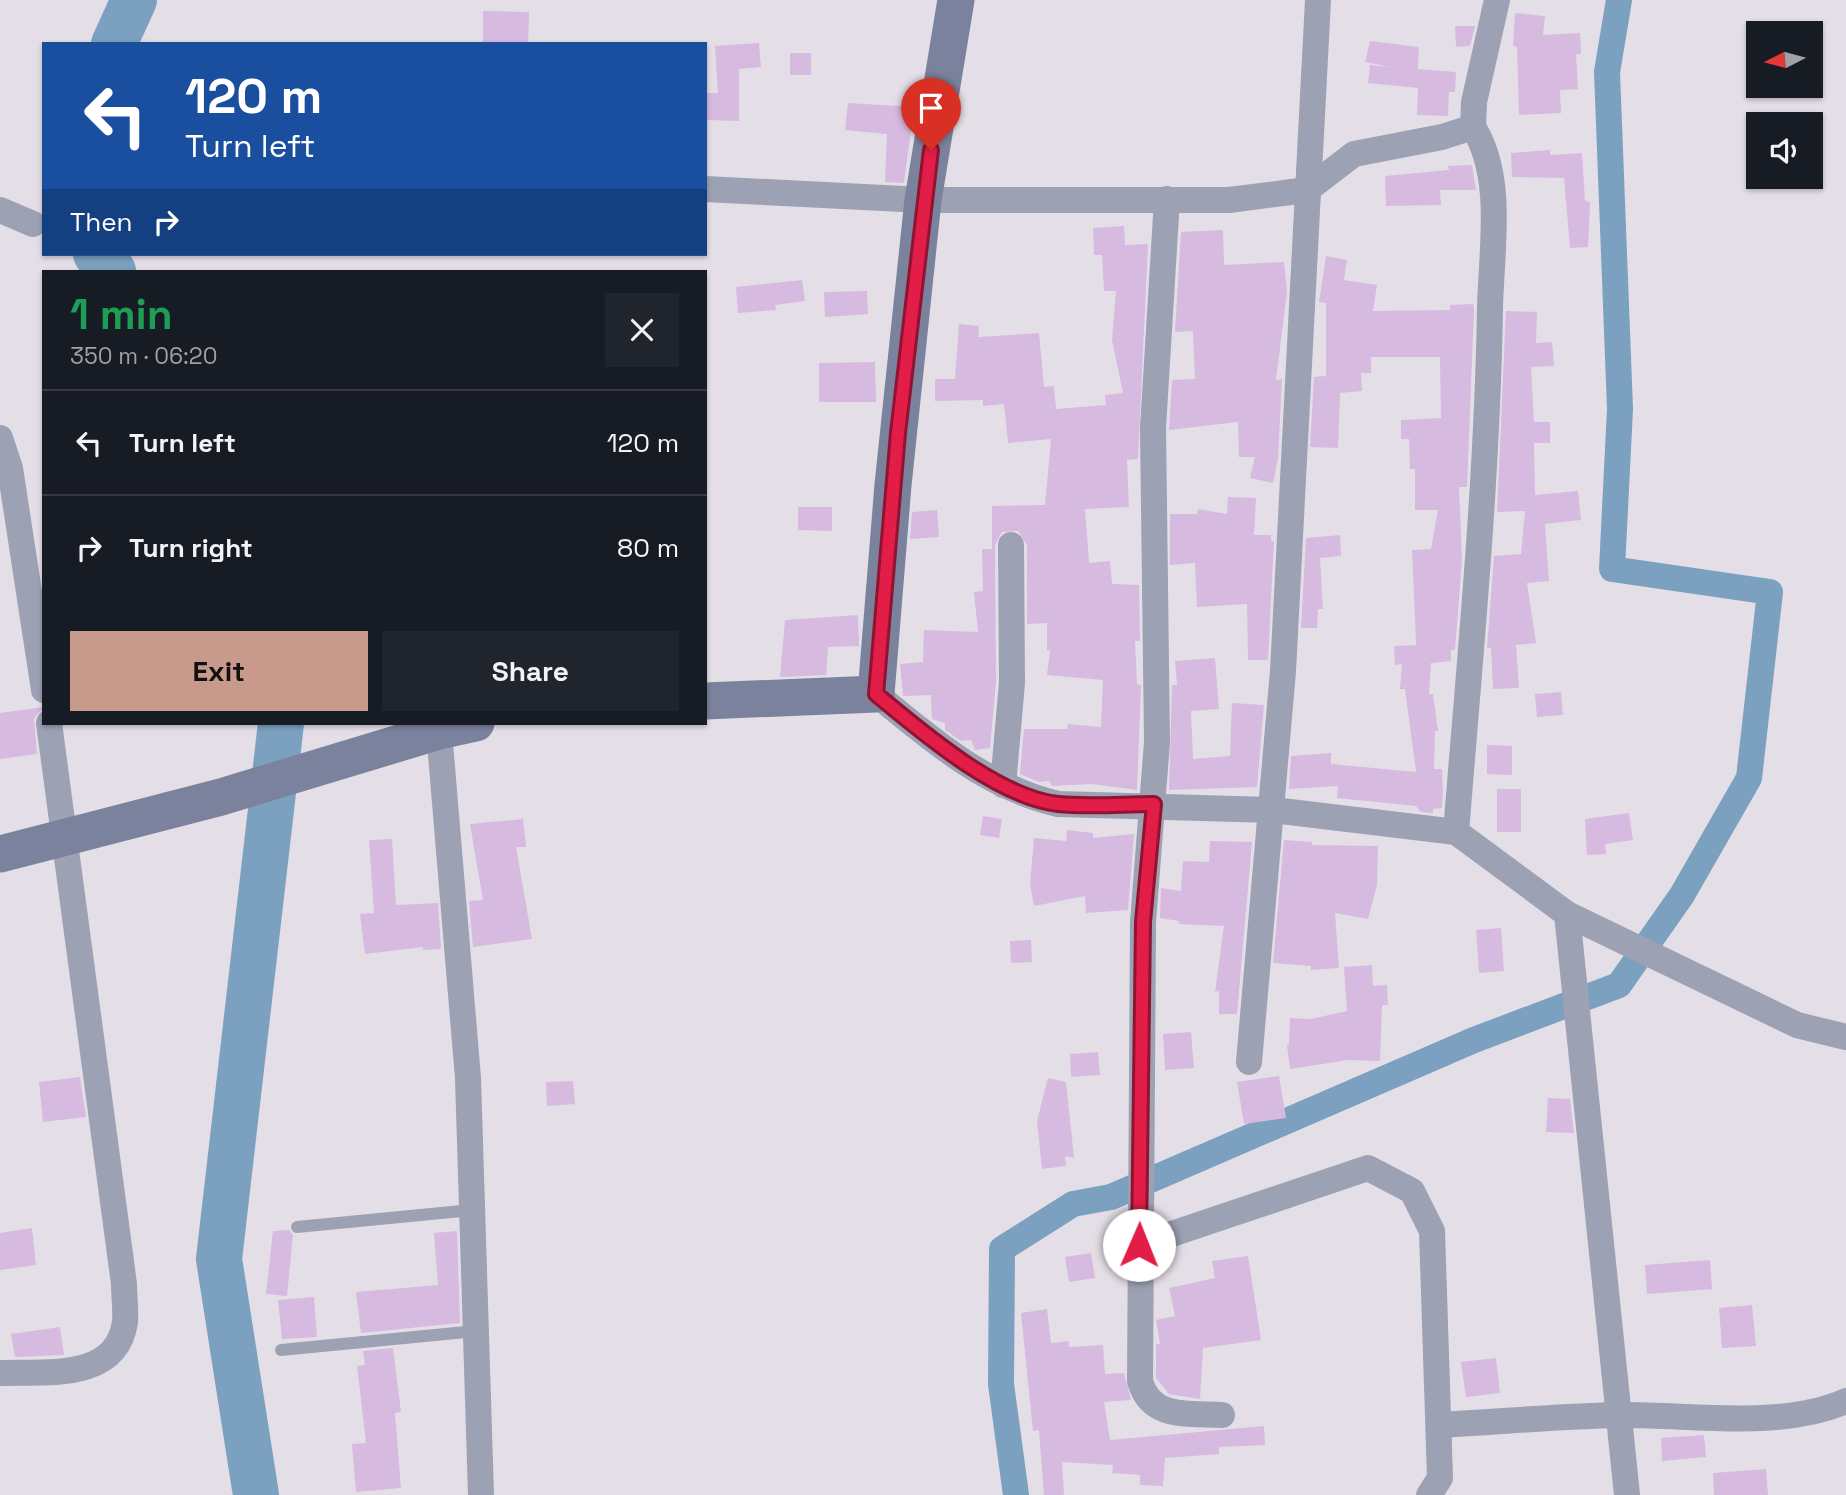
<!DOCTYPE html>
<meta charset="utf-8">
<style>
body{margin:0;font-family:"Space Grotesk",sans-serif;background:#20242c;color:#f1f3f6;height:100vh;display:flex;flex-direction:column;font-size:26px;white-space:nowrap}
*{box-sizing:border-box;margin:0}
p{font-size:23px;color:#9ea1a6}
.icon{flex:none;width:38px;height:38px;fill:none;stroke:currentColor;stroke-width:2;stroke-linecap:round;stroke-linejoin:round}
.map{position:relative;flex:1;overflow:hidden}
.sheet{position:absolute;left:42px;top:270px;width:665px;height:455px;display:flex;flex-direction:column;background:#171b24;border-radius:0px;box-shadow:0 2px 5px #0004}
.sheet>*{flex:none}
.top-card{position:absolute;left:42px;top:42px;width:665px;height:214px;border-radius:0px;box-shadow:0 2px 5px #0004;background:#1a4fa0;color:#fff;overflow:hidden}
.needle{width:46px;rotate:264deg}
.controls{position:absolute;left:1746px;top:21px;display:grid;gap:14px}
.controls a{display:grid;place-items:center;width:77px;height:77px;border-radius:0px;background:#171b24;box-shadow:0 2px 5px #0004;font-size:35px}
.pin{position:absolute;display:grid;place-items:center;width:60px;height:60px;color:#fff;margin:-72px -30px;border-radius:50% 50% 50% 0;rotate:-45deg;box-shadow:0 0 7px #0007}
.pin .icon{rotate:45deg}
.me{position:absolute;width:77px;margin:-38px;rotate:1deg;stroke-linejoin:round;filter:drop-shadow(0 0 5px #0008)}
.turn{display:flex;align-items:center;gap:24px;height:147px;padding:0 28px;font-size:32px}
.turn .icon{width:91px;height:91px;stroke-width:2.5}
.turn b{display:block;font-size:49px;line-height:60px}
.then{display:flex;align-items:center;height:66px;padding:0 28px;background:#0003;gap:14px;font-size:26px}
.round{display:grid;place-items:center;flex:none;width:74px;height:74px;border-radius:0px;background:#20242c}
.head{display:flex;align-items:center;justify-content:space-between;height:119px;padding:0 28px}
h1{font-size:42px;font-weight:600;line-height:52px;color:#1e9e55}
.button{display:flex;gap:14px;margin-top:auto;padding:14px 28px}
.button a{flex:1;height:80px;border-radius:0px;background:#c89a8b;color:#111;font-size:28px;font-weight:600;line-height:80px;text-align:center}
.button a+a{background:#20242c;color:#f1f3f6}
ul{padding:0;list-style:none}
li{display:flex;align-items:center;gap:21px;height:105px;padding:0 28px;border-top:2px solid #363941}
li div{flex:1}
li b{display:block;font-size:26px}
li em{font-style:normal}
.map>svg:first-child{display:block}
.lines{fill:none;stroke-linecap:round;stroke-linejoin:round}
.canal{stroke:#7ca0bf;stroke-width:26}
.river{stroke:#7ca0bf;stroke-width:46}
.building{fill:#d7badf}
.lane{stroke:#9ca1b4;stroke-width:12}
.street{stroke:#9ca1b4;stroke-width:26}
.secondary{stroke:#7b829d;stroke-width:37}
.route-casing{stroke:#92132f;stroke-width:18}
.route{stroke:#e11d48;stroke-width:12}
</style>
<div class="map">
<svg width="1846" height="1495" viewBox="0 0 1846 1495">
<rect width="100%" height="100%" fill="#e4dfe7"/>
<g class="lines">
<polyline class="canal" points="1016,1495 1001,1384 1002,1249 1073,1204 1111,1197 1474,1040 1619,985 1682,895 1749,778 1770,592 1612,569 1620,409 1607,72 1619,0"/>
<g class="river">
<polyline points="114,44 134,0"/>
<polyline points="96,254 113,271"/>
<polyline points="256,1495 219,1259 281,723"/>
</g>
</g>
<g class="building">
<polygon points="483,11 529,12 528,44 483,44"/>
<polygon points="1515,13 1545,16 1543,35 1580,33 1581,54 1576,54 1578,89 1560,90 1561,113 1519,115 1517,47 1513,46"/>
<polygon points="1455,26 1475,26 1470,46 1456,47"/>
<polygon points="1370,41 1419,47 1418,69 1456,72 1455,92 1449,92 1448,116 1417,115 1418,88 1368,83 1370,65 1390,67 1365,62"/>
<polygon points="759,43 761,67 739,69 739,121 705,120 705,93 718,93 715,46"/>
<rect x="790" y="53" width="21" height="22"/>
<polygon points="848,103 914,107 904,183 885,182 887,134 845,130"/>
<polygon points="1550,150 1550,155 1582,153 1585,201 1590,202 1588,247 1570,248 1564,178 1512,177 1511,153"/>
<polygon points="1472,165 1476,190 1440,190 1441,205 1386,206 1385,176 1449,170 1448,166"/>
<polygon points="1124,226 1125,245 1148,244 1138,459 1127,460 1129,507 1085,509 1089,563 1110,561 1112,584 1139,585 1140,641 1135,641 1137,684 1141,685 1137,790 1092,784 1052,786 1049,781 1039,782 1020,774 1024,729 1067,729 1068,724 1101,727 1103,680 1047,675 1050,650 1047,650 1047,623 1027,624 1027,545 1018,531 1002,532 995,545 996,682 990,748 975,750 971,740 961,741 945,730 945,723 932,719 931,695 903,696 900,664 923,662 924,630 978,632 974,592 983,591 982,549 992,549 992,506 1045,505 1051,439 1008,443 1004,404 983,406 983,400 935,401 935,379 955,379 959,324 979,326 978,337 1039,333 1044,387 1054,386 1056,409 1106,405 1105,395 1123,393 1112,340 1116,291 1104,291 1102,255 1094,255 1093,228"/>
<polygon points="1223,230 1224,265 1284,262 1287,292 1276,380 1282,379 1278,459 1273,483 1250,478 1255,457 1239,457 1238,422 1169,430 1172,380 1195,379 1193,331 1175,332 1181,232"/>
<polygon points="1326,256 1347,260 1344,280 1377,285 1373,311 1450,310 1450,305 1473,304 1474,310 1467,487 1459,487 1462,559 1455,650 1451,650 1451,661 1431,663 1429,694 1433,694 1438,731 1435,731 1434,769 1442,769 1443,793 1442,808 1433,809 1433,813 1421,812 1416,806 1337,798 1338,786 1289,789 1291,756 1331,753 1331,764 1416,772 1405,689 1400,689 1402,664 1395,665 1394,646 1416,645 1412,550 1431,549 1438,510 1415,510 1415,469 1410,469 1409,439 1401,439 1401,420 1441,418 1440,357 1371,357 1371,373 1361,373 1362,391 1340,393 1338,448 1310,447 1314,377 1326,376 1326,303 1319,302"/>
<polygon points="802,280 805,301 775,305 776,310 738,313 736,287"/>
<polygon points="867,291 868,314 825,317 824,292"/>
<polygon points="1506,311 1537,312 1536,343 1552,342 1554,366 1531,367 1534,422 1550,422 1550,443 1534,443 1535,495 1578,491 1581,520 1545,524 1549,581 1527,583 1536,643 1516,645 1519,688 1493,689 1491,648 1487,648 1494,556 1521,554 1525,511 1497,512"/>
<polygon points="875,362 876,402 819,402 819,363"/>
<polygon points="1228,497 1256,498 1254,535 1271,535 1271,541 1274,541 1268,660 1248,660 1247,604 1197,607 1195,563 1170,565 1170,514 1197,514 1198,509 1227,514"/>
<polygon points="798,507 832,507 832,531 798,530"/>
<polygon points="937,510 939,537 910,539 912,512"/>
<polygon points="1340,535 1341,556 1320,558 1323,609 1318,609 1317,628 1301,628 1306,538"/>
<polygon points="858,615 859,646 828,647 826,675 780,677 785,620"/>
<polygon points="1215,658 1219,709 1191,711 1193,759 1230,756 1232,703 1264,705 1257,787 1169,790 1172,685 1177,685 1175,661"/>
<polygon points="1561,692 1563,715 1537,717 1535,694"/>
<polygon points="44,707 34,718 37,754 0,759 0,713"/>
<polygon points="1487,745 1512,746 1512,775 1487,774"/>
<rect x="1497" y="789" width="24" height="43"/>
<polygon points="1629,813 1633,840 1605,844 1606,854 1587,855 1585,819"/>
<polygon points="983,816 1002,819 999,838 980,835"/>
<polygon points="523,819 526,847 516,847 532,939 473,947 469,901 483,900 470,824"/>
<polygon points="1067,830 1093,833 1093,838 1134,834 1128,910 1086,913 1085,896 1034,906 1030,884 1034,838 1066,841"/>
<polygon points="392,839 396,905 438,903 441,949 423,950 423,947 365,954 360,914 374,913 369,840"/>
<polygon points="1284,840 1312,842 1312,845 1378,846 1377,885 1368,919 1335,913 1339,968 1311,970 1311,966 1273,963"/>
<polygon points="1210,841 1252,842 1237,1014 1219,1014 1219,991 1215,992 1224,926 1179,924 1179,921 1160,918 1161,888 1181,891 1183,861 1209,862"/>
<polygon points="1501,928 1504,971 1479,973 1476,930"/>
<polygon points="1031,940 1032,962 1011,963 1010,941"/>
<polygon points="1372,965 1373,986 1387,985 1388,1005 1382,1005 1380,1061 1348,1060 1290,1069 1287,1045 1289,1044 1290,1018 1311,1019 1347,1011 1344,967"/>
<polygon points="1191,1032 1194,1068 1165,1070 1163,1034"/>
<polygon points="1098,1052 1100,1075 1071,1077 1070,1054"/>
<polygon points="1279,1076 1286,1118 1244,1124 1237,1082"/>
<polygon points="80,1077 86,1117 43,1122 39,1082"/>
<polygon points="1048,1078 1066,1082 1074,1158 1065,1156 1066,1166 1042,1169 1037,1121"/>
<polygon points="573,1081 575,1104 547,1106 546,1082"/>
<polygon points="1548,1098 1570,1099 1574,1133 1546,1132"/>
<polygon points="32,1228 36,1265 0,1270 0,1233"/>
<polygon points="289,1230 293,1235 287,1296 266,1294 273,1231"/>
<polygon points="457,1231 460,1323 361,1333 356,1292 438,1285 434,1233"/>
<polygon points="1091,1253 1095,1278 1069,1282 1065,1257"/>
<polygon points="1248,1256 1261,1340 1203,1348 1200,1399 1169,1394 1156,1378 1156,1344 1160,1344 1156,1320 1175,1316 1169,1288 1215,1278 1212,1261"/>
<polygon points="1710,1260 1712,1289 1647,1294 1645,1265"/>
<polygon points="314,1297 317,1337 282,1339 278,1300"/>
<polygon points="1752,1305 1756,1346 1722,1348 1719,1308"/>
<polygon points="1047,1309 1051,1343 1069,1341 1069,1347 1103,1345 1105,1374 1124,1373 1131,1400 1104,1402 1110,1440 1264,1426 1265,1445 1219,1447 1219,1454 1165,1458 1163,1486 1140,1485 1140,1475 1112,1473 1113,1465 1062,1462 1064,1495 1044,1495 1039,1430 1033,1431 1021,1313"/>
<polygon points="60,1327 64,1355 15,1357 11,1334"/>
<polygon points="393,1348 401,1412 395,1413 401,1488 356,1492 352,1444 366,1443 357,1366 365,1365 363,1351"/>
<polygon points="1496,1358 1500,1393 1466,1397 1461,1362"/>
<polygon points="1704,1435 1706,1457 1662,1461 1661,1438"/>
<polygon points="1766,1469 1768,1495 1714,1495 1713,1473"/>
</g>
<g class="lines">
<g class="lane">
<polyline points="297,1227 472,1210"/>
<polyline points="281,1350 476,1331"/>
</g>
<g class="street">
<polyline points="705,189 923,200 1229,200 1307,190 1354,154 1442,137 1473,127 1474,102 1497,0"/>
<path d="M 1167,199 L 1153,428 L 1157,742 L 1143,922 L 1140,1381 C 1151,1420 1188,1413 1222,1415"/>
<polyline points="0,210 33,224"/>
<polyline points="0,438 10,468 44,690"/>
<path d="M 876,694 C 930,739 988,788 1058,804 L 1273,810 L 1456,832 L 1567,914 L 1797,1025 L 1846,1037"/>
<polyline points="439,731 468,1078 481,1495"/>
<polyline points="1003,785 1012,683 1011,545"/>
<path d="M 1456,832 C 1470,658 1487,484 1490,309 C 1491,251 1505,177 1473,127"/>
<polyline points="1567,914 1627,1495"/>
<polyline points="1249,1062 1283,671 1318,0"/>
<polyline points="1139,1245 1368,1168 1412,1191 1432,1231 1440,1478 1429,1495"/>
<path d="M 0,1373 C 45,1371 116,1382 125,1322 C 126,1310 124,1296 124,1284 L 49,723"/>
<path d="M 1439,1425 C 1499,1422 1560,1416 1620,1415 C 1690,1414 1781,1430 1846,1401"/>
</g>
<g class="secondary">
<polyline points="705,701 876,694 893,485 923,200 956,0"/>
<polyline points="0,854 221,797 439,731 476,723"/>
</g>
</g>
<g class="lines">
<defs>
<path id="route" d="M 931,150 L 898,433 L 876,694 C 922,732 997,797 1058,804 C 1089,807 1123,804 1154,804 L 1143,922 L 1139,1245"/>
</defs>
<use href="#route" class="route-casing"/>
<use href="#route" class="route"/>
</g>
</svg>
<div class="controls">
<a><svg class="needle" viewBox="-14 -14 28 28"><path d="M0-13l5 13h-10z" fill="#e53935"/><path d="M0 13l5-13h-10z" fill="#9ea1a6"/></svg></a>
<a><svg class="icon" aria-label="sound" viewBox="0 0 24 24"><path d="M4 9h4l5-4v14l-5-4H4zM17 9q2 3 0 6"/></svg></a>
</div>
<div class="pin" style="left:931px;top:150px;background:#d93025"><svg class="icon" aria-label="arrive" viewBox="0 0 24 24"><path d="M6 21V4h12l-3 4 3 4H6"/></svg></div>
<svg class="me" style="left:1139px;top:1245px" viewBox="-20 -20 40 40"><circle r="19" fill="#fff"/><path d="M0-13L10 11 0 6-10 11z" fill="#e11d48"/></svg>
<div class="top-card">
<div class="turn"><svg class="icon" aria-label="left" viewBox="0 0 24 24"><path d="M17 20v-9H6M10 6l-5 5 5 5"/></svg><div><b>120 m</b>Turn left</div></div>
<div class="then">Then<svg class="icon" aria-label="right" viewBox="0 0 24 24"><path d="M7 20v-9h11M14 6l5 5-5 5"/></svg></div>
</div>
<section class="sheet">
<div class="head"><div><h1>1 min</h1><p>350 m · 06:20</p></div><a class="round"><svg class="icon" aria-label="close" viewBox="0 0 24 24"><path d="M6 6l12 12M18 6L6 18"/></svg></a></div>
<ul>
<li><svg class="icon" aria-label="left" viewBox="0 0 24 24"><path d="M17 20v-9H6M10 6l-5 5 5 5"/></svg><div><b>Turn left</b></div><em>120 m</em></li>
<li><svg class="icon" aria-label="right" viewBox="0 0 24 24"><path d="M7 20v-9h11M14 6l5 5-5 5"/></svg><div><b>Turn right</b></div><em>80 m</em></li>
</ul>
<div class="button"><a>Exit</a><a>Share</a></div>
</section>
</div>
